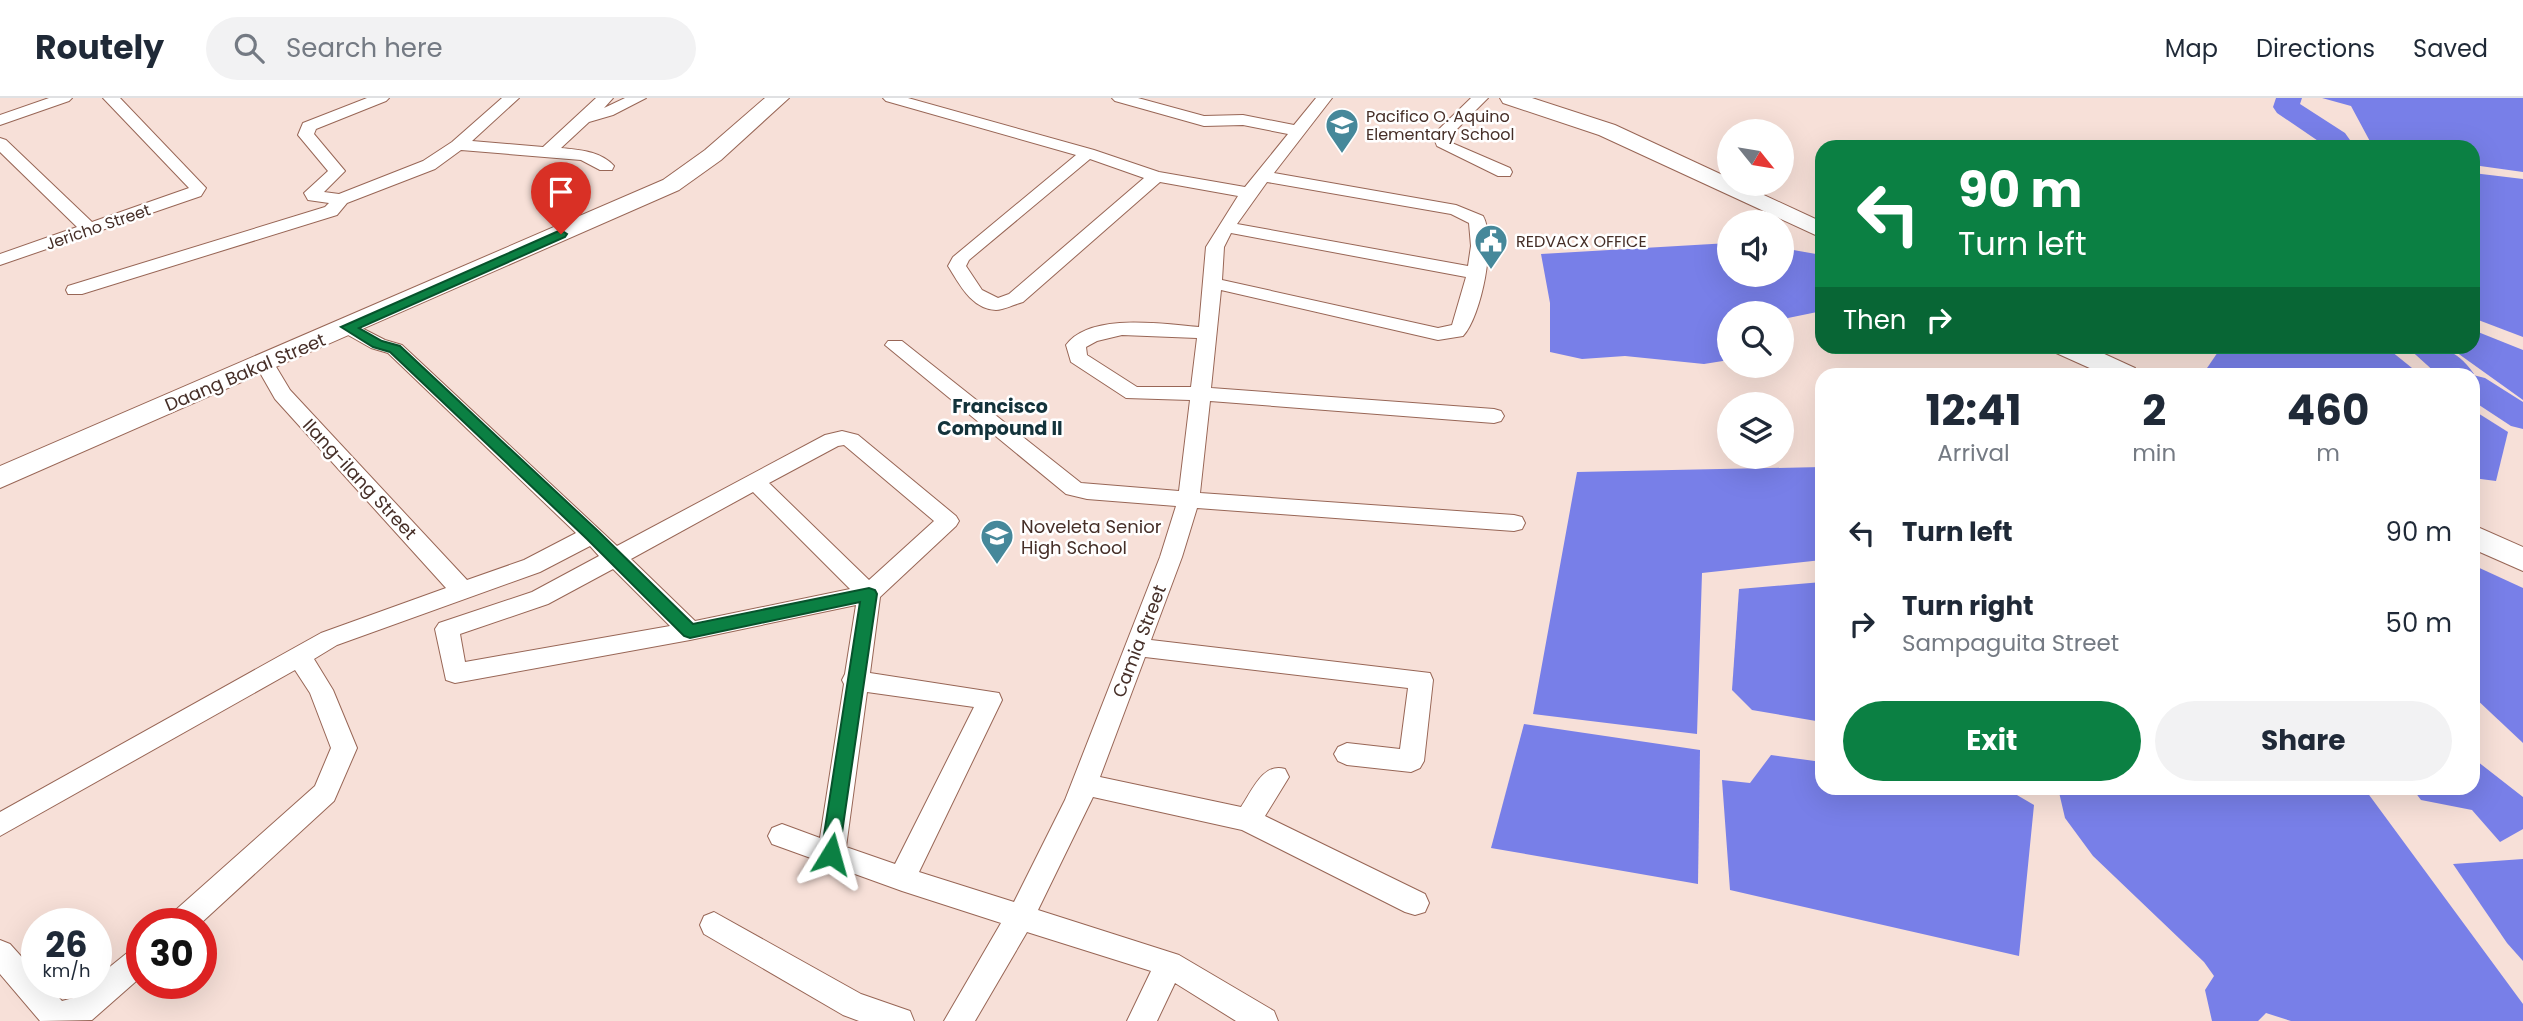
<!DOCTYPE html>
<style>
body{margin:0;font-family:Poppins,sans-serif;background:#f2f2f3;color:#1f2937;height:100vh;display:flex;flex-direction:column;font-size:26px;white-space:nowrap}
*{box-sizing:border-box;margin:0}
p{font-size:23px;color:#747a83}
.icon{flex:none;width:38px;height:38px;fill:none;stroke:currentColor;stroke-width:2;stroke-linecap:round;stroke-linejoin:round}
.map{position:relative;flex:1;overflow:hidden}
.details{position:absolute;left:1815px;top:270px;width:665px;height:427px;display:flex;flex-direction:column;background:#fff;border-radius:21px;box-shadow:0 7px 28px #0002}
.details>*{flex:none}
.banner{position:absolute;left:1815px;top:42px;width:665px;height:214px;border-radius:21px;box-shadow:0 7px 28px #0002;background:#0b8043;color:#fff;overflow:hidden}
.needle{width:46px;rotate:120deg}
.fabs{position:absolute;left:1717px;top:21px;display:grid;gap:14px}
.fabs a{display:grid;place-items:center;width:77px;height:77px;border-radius:50%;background:#fff;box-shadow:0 7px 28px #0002;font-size:35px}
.speed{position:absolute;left:21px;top:810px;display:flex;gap:14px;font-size:35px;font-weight:700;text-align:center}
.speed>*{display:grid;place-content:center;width:91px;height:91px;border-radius:50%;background:#fff;box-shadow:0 7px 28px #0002;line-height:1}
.speed small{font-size:18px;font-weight:400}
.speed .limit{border:10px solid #d22;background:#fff;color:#111}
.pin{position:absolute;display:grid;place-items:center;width:60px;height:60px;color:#fff;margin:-72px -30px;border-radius:50% 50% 50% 0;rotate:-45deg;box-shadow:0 0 7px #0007}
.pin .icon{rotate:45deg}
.me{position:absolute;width:77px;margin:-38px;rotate:8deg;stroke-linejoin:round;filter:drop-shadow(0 0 5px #0008)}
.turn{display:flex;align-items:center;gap:24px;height:147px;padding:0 28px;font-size:32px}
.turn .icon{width:91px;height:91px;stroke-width:2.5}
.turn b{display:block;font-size:49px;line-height:60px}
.then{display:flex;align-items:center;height:66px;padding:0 28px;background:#0003;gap:14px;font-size:26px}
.eta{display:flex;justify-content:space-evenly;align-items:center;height:119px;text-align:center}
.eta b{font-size:42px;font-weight:700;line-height:49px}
.action{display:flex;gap:14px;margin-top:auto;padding:14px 28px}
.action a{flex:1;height:80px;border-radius:42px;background:#0b8043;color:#fff;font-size:28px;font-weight:700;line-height:80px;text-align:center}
.action a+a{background:#f2f2f3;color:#1f2937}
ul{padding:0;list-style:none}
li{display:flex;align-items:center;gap:21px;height:91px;padding:0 28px}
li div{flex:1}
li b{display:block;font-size:26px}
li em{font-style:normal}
header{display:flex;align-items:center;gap:42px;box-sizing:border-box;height:98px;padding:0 35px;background:#fff;border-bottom:2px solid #e0e1e3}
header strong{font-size:33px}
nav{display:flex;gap:38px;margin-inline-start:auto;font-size:24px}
.search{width:490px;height:63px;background:#f2f2f3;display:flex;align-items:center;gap:18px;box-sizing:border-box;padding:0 24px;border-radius:38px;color:#747a83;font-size:26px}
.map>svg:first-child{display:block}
.water{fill:#787fe8}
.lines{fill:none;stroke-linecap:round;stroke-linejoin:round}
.river{fill:#787fe8;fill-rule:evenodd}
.street-casing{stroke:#986656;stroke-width:2}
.secondary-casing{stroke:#986656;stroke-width:2}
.street{fill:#fff;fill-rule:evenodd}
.secondary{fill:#fff;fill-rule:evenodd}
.route{fill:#0b8043;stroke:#07532c;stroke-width:2}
.labels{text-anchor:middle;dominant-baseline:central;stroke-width:5;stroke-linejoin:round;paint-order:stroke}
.far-poi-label{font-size:16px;fill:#462f28;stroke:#fff;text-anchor:start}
.far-street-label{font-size:16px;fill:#462f28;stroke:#fff}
.street-label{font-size:18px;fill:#462f28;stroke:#fff}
.poi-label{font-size:18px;fill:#462f28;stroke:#fff;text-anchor:start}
.neighbourhood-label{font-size:19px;font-weight:bold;fill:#13333b;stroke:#fff}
</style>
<header>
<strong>Routely</strong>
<div class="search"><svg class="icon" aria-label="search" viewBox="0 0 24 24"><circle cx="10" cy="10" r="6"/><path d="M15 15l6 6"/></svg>Search here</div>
<nav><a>Map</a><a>Directions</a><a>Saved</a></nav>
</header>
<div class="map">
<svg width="2523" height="923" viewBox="0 0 2523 923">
<rect width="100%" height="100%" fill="#f7e0d8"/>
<g class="water">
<polygon points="2322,0 2523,0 2523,74 2473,67 2473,49 2373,49 2351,8"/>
<polygon points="2473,75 2523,81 2523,239 2473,220"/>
<polygon points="1729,145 1729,177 1782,177 1782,150 1816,156 1822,159 1822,213 1788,220 1782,229 1782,215 1729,215 1729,262 1704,266 1625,258 1582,261 1550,254 1550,205 1541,156"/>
<polygon points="2473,232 2523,252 2523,302 2449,249 2473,248"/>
<polygon points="2222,248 2386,249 2412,270 2412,276 2203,276"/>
<polygon points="2473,312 2508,334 2496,383 2473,380"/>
<polygon points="1822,369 1822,462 1702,475 1697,636 1533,616 1577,374"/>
<polygon points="2473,467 2523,490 2523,645 2473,598"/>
<polygon points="1822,484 1822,624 1752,612 1732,592 1739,491"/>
<polygon points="1524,626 1700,652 1698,786 1491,750"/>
<polygon points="1771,657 1822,664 1822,690 2005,690 2034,707 2019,858 1730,792 1722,682 1750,685"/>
<polygon points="2473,660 2523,699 2523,731 2500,744 2472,712 2421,702 2412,690 2473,690"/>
<polygon points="2058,690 2364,690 2523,906 2523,923 2291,923 2266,915 2258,923 2212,923 2205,892 2214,878 2204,864 2093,758 2065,720"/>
<polygon points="2523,761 2523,863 2507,845 2453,766"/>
</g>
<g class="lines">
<g class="river">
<polygon points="2276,0 2302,0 2300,6 2345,35 2355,49 2327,49 2277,15 2273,9"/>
<path d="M 2406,248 C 2436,248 2455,248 2474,276 L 2473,277 L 2485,280 L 2523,304 L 2523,331 L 2511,328 L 2473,303 L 2473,276 L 2437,276 Z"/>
</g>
<defs>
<g id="street">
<polygon points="49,0 72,0 69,3 0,27 0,17"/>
<polygon points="103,0 120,0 206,90 201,98 0,167 0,156 77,129 0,54 0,40 6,42 92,124 189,90"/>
<path d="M 367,0 L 389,0 L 386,3 L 316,31 L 314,36 L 345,73 L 324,94 L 339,96 L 423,63 L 452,44 L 502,0 L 519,0 L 472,43 L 543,49 L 596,0 L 613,0 L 604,10 L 625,0 L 646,0 L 613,17 L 589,24 L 561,50 C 579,52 601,53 614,68 L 612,72 L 600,72 L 581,62 L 461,52 L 435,71 L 347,105 L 337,117 L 82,196 L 68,196 L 66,192 L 68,188 L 325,109 L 329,105 L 308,102 L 304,95 L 328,73 L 298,37 L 303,25 Z"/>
<path d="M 883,0 L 908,0 L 1094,52 L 1159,74 L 1245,89 L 1288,36 L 1243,27 L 1204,28 L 1115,3 L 1112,0 L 1138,0 L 1204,18 L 1243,17 L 1294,27 L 1316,0 L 1332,0 L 1274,75 L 1456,107 L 1483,118 C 1497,142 1481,219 1463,238 L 1438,242 L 1221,192 L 1211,290 L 1494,311 L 1501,313 L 1504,318 L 1501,323 L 1494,325 L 1210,303 L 1200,395 L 1514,417 L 1522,419 L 1525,425 L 1522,431 L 1514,433 L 1197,410 L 1182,459 L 1151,542 L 1430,575 L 1433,582 L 1424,663 L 1420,670 L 1411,674 L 1347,667 L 1338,663 L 1334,656 L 1338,649 L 1347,645 L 1400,651 L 1408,590 L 1145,559 L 1100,679 L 1241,709 C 1252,693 1263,664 1285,671 L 1289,679 L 1265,718 L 1425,796 L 1429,805 L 1425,814 L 1415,817 L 1405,814 L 1242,732 L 1093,699 L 1038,812 L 1179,857 L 1274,913 L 1278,923 L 1236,923 L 1175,885 L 1157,923 L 1127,923 L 1151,873 L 1027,834 L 975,923 L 944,923 L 1001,825 L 902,793 L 772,746 L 768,738 L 772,730 L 782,726 L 820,740 L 844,586 L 842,582 L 845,576 L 856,507 L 690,542 L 455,585 L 446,582 L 435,531 L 439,525 L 532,494 L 599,458 L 590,448 L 540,474 L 337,547 L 314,561 L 333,592 L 357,650 L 334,703 L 200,826 L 166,826 L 170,817 L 315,688 L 331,650 L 310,595 L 295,572 L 0,738 L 0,714 L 321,535 L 446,490 L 275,301 L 255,266 L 258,262 L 272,262 L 290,292 L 467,482 L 524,462 L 576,435 L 388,255 L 371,250 L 341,233 L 338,229 L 348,223 L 385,242 L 402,247 L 617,448 L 825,337 L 842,333 L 858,337 L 956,418 L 959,423 L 956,428 L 880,499 L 870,575 L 999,595 L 1002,602 L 919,774 L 1014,804 L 1065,702 L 1160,459 L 1176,408 L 1087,401 L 1066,396 L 885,247 L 888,243 L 902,243 L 1081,385 L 1179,393 L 1190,302 L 1126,300 L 1071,264 L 1066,247 C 1090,214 1164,226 1199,229 L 1206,149 L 1238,98 L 1160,84 L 1023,204 C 1015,206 1004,212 996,212 C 971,211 959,185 948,168 L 953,159 L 1076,57 L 886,3 ZM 1090,61 L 1144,80 L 1009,196 L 998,200 L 982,192 L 966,168 L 969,162 ZM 1267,84 L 1451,116 L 1469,125 L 1471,148 L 1468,168 L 1237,126 ZM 1231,135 L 1466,179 L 1452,227 L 1438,230 L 1222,182 L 1224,149 ZM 1122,237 L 1197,240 L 1191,289 L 1137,289 L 1087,257 L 1086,249 L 1097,243 ZM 844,347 L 934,423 L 869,482 L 769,385 L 838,348 ZM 753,394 L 850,491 L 695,523 L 631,461 ZM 613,471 L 670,528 L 465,564 L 460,536 L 548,506 ZM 867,594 L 974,609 L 895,766 L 846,749 Z"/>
<polygon points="1471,0 1488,0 1449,39 1452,45 1510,70 1512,74 1510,78 1498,78 1437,48 1433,38 1435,35"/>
<polygon points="714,814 861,896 910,913 914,923 859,923 843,917 704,836 700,827 704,818"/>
<polygon points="0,842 10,846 37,876 37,886 46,886 62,903 73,900 90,886 96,886 96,880 132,851 142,847 142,878 92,922 40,923 0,876"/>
</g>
<g id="secondary">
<polygon points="765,0 789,0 721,62 679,92 0,390 0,368 663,82 705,52"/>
<polygon points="1500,0 1532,0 1615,27 1729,80 1729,86 1740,86 1822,124 1822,140 1599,37 1503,5"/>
<polygon points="2051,248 2087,248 2135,270 2139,276 2103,276 2054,254"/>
<polygon points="2473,427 2523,449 2523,473 2473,451"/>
</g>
</defs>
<use href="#street" class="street-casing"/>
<use href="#secondary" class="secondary-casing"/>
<use href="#street" class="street"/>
<use href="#secondary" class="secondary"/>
</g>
<polygon class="route" points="561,132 567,136 565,139 359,230 382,243 400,248 598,433 693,526 869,490 875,492 877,496 838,762 831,764 824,762 821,756 860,504 690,540 684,538 587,441 390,254 373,249 341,229"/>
<defs>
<symbol id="school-pin" viewBox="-11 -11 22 30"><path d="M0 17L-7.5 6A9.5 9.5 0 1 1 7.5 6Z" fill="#46889a" stroke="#fff"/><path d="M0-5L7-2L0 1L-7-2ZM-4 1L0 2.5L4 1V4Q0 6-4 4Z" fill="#fff"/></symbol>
<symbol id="civic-pin" viewBox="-11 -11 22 30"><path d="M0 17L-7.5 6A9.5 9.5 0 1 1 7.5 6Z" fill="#46889a" stroke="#fff"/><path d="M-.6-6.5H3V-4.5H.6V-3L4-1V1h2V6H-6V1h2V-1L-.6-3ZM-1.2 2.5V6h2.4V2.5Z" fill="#fff"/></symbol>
</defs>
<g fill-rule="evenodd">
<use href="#school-pin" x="1323" y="8" width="38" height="52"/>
<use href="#civic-pin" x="1472" y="124" width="38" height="52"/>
<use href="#school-pin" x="978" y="419" width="38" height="52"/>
</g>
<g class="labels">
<g class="far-poi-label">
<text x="1366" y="18">Pacifico O. Aquino<tspan x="1366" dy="18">Elementary School</tspan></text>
<text x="1516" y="143">REDVACX OFFICE</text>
</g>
<g class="far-street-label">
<text transform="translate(98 129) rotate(-19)">Jericho Street</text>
</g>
<g class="street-label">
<text transform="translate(245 274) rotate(-23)">Daang Bakal Street</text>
<text transform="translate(360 381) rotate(47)">Ilang-ilang Street</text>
<text transform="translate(1139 543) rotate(-69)">Camia Street</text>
</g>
<g class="poi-label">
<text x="1021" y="428">Noveleta Senior<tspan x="1021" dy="21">High School</tspan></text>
</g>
<g class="neighbourhood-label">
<text x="1000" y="308">Francisco<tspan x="1000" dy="22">Compound II</tspan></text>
</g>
</g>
</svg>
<div class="fabs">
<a><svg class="needle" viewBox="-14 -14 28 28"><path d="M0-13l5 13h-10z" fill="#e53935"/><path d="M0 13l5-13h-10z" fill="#747a83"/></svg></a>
<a><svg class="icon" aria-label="sound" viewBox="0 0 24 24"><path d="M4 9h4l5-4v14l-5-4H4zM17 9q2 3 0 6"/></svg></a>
<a><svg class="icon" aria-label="search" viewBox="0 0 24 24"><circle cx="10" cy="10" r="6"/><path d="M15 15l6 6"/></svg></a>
<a><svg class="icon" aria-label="layers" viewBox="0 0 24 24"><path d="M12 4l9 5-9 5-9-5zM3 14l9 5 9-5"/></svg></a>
</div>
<div class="speed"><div>26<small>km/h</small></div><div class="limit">30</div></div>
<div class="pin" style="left:561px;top:136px;background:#d93025"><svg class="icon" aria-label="arrive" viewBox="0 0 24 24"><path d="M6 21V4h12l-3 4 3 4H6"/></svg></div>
<svg class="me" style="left:831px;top:756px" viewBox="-20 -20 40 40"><path d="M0-17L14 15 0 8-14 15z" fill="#0b8043" stroke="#fff" stroke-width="4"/></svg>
<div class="banner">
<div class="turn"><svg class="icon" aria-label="left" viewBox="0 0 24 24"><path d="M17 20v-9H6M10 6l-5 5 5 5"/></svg><div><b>90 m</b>Turn left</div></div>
<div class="then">Then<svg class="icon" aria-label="right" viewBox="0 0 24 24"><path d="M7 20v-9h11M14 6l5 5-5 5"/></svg></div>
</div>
<section class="details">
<div class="eta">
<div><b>12:41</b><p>Arrival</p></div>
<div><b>2</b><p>min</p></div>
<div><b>460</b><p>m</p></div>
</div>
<ul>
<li><svg class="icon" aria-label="left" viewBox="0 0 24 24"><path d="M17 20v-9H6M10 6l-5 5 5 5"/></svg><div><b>Turn left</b></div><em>90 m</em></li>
<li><svg class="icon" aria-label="right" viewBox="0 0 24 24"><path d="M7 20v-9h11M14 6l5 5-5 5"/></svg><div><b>Turn right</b><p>Sampaguita Street</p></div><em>50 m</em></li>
</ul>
<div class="action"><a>Exit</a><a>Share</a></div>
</section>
</div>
